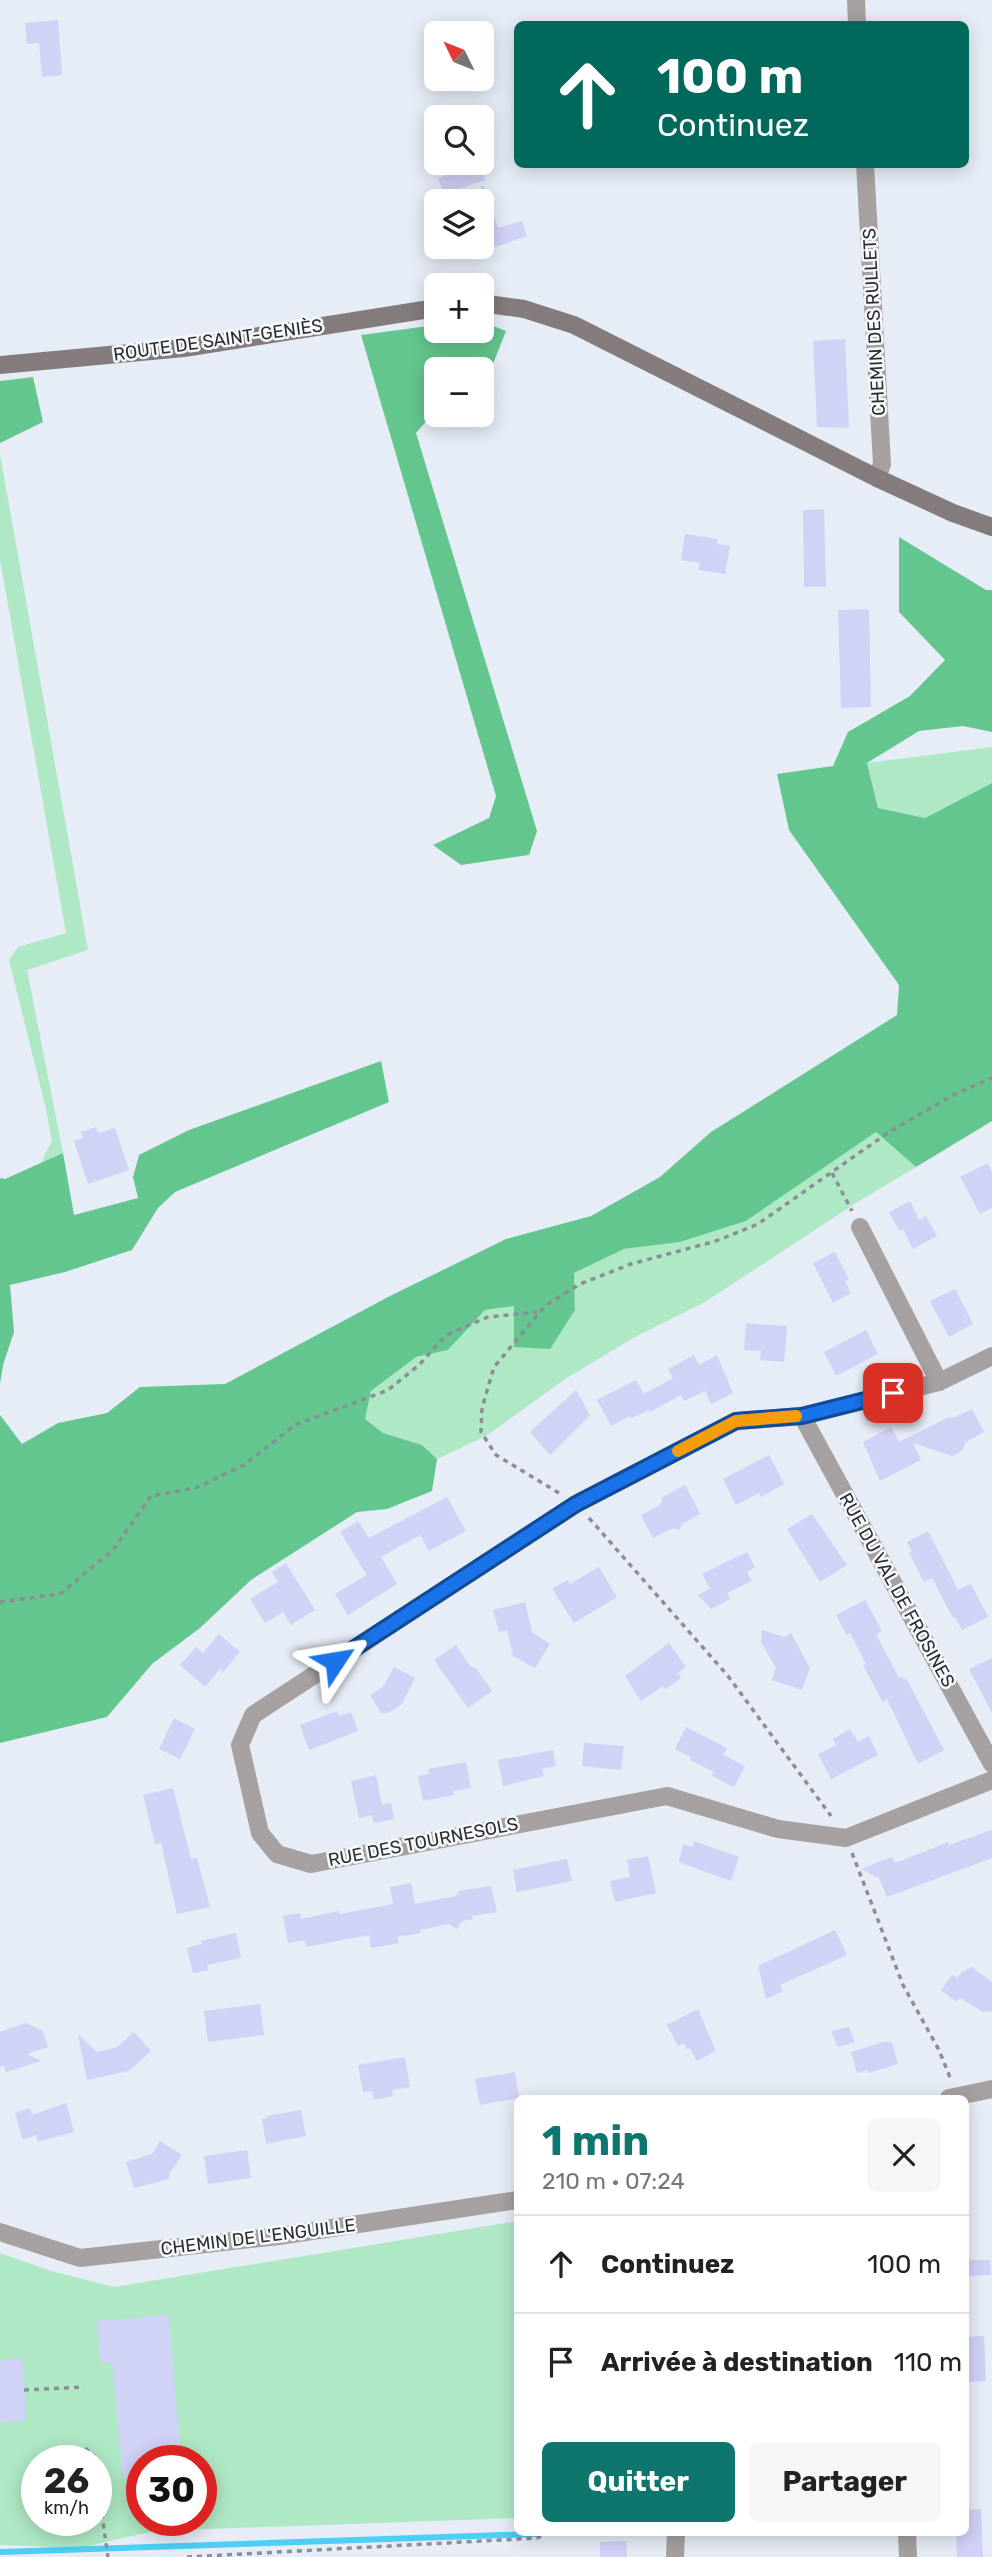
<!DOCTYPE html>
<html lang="fr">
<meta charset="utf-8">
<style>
body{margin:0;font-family:Rubik,sans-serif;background:#f6f6f6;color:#222;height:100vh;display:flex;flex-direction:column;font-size:26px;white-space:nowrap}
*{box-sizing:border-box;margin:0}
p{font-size:23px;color:#767676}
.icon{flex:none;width:38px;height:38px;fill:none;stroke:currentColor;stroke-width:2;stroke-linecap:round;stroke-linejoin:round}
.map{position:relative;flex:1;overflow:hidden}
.details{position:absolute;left:514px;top:2095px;width:455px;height:441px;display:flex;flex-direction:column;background:#fff;border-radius:10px;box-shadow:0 4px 18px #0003}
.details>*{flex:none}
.hud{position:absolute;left:514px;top:21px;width:455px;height:147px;border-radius:10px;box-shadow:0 4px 18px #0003;background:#00695c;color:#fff;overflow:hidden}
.needle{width:46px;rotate:313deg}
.fabs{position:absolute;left:424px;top:21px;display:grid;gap:14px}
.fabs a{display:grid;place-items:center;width:70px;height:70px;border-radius:10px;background:#fff;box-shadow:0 4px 18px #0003;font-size:35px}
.speed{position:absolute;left:21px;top:2445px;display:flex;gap:14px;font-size:35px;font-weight:700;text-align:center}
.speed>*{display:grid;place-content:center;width:91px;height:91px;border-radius:50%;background:#fff;box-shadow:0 4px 18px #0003;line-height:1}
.speed small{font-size:18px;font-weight:400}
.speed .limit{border:10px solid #d22;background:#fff;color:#111}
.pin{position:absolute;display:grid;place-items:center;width:60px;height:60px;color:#fff;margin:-30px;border-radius:14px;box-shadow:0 4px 10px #0006}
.me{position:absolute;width:77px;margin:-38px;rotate:57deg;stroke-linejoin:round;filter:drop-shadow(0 0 5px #0008)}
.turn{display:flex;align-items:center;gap:24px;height:147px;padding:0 28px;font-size:32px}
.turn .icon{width:91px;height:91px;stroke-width:2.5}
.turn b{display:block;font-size:49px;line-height:60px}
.round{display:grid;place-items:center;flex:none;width:74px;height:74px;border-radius:10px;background:#f6f6f6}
.summary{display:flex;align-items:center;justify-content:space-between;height:119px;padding:0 28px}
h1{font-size:42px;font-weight:700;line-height:52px;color:#0f766e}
.primary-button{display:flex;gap:14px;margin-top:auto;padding:14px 28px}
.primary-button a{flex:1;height:80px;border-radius:10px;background:#0f766e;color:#fff;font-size:28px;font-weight:700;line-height:80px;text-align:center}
.primary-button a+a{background:#f6f6f6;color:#222}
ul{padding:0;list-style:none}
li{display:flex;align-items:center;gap:21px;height:98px;padding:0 28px;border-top:2px solid #e0e0e0}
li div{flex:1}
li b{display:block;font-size:26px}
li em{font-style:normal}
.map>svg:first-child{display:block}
.green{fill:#afe8c4;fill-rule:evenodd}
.forest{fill:#64c68f}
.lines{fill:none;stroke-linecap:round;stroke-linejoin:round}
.stream{stroke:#4ecdf5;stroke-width:6}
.building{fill:#d0d2f6}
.path{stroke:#8a8e95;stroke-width:3.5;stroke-dasharray:5 5;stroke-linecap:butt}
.minor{stroke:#a6a0a0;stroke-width:18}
.secondary{stroke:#847c7c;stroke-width:18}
.route-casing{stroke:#114b97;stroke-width:18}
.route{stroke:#1a73e8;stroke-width:12}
.slow{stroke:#f59e0b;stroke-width:12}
.labels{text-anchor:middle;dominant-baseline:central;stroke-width:5;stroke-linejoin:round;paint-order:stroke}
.street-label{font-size:18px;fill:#2b2d31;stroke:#f7fafd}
</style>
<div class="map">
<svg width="992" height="2557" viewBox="0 0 992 2557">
<rect width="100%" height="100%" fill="#e6edf6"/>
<g class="green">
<polygon points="0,454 88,950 27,970 63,1153 41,1163 52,1141 46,1109 9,960 18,947 66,933 0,560"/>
<polygon points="992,747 992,783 925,818 878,808 867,763"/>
<polygon points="876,1132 916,1167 856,1203 705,1302 633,1338 565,1379 486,1436 437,1459 422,1445 383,1433 365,1419 371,1391 416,1357 448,1350 485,1310 514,1305 575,1310 574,1273 624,1249 680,1242 746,1221"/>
<path d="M 518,2221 L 518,2518 L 154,2531 L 80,2548 L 0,2545 L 0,2253 L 51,2271 L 114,2287 ZM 37,2460 L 96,2460 L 96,2520 L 37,2520 ZM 142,2460 L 201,2460 L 201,2520 L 142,2520 Z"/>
</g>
<g class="forest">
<polygon points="481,321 506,331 489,374 481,379 481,369 436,369 436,410 416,433 537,831 529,855 461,865 433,845 489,818 496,796 361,335 436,325 436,331 481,331"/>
<polygon points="33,377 43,422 0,443 0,381"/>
<polygon points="899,537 986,590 992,590 992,732 963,726 919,731 867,763 878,808 925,818 992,783 992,1121 916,1167 876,1132 746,1221 680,1242 624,1249 574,1273 575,1310 550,1349 514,1347 514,1306 485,1310 448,1350 416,1357 371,1391 365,1419 383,1433 422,1445 437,1459 432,1491 387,1509 357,1512 251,1580 200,1628 152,1664 107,1717 0,1743 0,1415 22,1444 58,1423 107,1413 140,1387 225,1384 390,1296 506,1239 591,1216 660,1177 711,1132 897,1015 899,985 789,830 777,774 833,766 848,732 910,696 945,660 899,612"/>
<polygon points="381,1061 389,1102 175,1192 158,1208 132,1250 65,1272 10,1285 14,1332 3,1365 0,1384 0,1178 5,1179 63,1153 74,1215 138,1198 133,1177 139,1155 189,1130"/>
</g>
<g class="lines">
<polyline class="stream" points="0,2552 535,2534"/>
</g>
<g class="building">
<polygon points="58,20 62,75 42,77 39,43 27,44 25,23"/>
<polygon points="480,164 485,180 444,194 438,178"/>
<polygon points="481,186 484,186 498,228 522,221 527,236 481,252"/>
<polygon points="845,339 849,428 817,427 813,341"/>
<polygon points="824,509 826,587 804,587 803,510"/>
<polygon points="685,534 718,539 717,544 730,546 725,574 699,570 700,563 681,560"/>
<polygon points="869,609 871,707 841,708 838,610"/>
<polygon points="96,1127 98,1133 115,1128 129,1170 88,1184 74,1141 83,1138 81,1132"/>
<polygon points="988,1163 992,1172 992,1208 980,1214 960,1177"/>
<polygon points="910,1201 919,1220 926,1216 937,1236 913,1249 903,1229 899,1231 889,1212"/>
<polygon points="835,1252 849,1279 845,1281 851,1293 833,1303 813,1263"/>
<polygon points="955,1289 973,1324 949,1337 930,1301"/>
<polygon points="746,1323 787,1326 784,1362 760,1360 761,1351 744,1350"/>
<polygon points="866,1330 878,1354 836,1376 824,1352"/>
<polygon points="694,1355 699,1365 717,1355 733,1393 711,1404 705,1391 684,1401 681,1395 650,1412 649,1410 632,1418 630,1416 611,1426 597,1400 636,1380 644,1394 673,1378 668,1369"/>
<polygon points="576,1390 590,1415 550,1455 530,1432"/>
<polygon points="972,1409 984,1432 966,1442 962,1451 952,1456 913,1443 921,1460 880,1481 863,1442 891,1427 899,1442 949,1417 953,1418"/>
<polygon points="769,1455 784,1484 761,1497 759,1493 736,1505 723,1479"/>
<polygon points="685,1485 700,1514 682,1524 679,1530 673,1528 653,1538 641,1515 660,1505 663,1497"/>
<polygon points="447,1497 466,1531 429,1551 420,1535 381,1557 397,1584 348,1615 335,1594 367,1575 340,1532 358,1521 369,1538"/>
<polygon points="812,1514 847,1565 820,1582 787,1529"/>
<polygon points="928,1531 958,1590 971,1584 988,1617 962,1630 955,1617 953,1618 932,1578 924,1582 909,1553 912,1552 907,1542"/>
<polygon points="747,1552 755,1567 747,1572 752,1581 727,1593 730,1599 711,1609 698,1595 710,1589 702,1574"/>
<polygon points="286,1563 315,1610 291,1625 283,1612 265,1623 250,1599 278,1582 272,1572"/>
<polygon points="599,1567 617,1597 574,1623 552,1589 567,1580 570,1584"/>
<polygon points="865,1600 882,1631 876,1634 899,1678 902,1676 904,1680 906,1678 944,1750 918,1764 887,1699 883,1702 863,1665 866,1664 850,1633 847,1635 836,1615"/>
<polygon points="525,1602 532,1632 550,1644 535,1668 513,1656 507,1630 499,1632 493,1610"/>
<polygon points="762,1630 785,1637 791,1633 810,1668 802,1690 772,1680 776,1668 761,1642"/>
<polygon points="219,1634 240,1652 223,1672 220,1669 205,1687 180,1665 196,1647 203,1653"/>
<polygon points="669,1643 686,1667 678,1673 681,1678 666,1689 663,1686 641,1701 625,1676"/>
<polygon points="456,1645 470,1666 476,1668 492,1691 468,1708 434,1660"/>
<polygon points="992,1658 992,1713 969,1669"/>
<polygon points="394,1667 415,1678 401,1705 388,1713 381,1713 370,1695 383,1687"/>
<polygon points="337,1711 339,1716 351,1712 358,1731 309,1750 300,1725"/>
<polygon points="174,1718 195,1729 180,1759 159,1749"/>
<polygon points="686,1727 727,1748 723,1755 745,1766 734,1787 712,1776 714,1772 690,1760 691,1757 675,1749"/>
<polygon points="850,1729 858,1742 869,1736 878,1755 831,1779 818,1754 836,1745 833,1739"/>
<polygon points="584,1743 624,1746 621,1770 582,1766"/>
<polygon points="553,1750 556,1766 542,1769 544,1776 503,1786 498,1760"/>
<polygon points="466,1762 471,1788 453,1791 454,1795 423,1801 418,1776 429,1774 428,1769"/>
<polygon points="376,1775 382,1805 391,1803 394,1819 374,1823 372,1815 359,1818 351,1781"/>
<polygon points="173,1788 191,1859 197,1858 210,1907 177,1914 161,1843 155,1844 143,1795"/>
<polygon points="992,1830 992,1858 887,1897 879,1878 861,1869 892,1857 895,1863 936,1847 948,1842 949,1845"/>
<polygon points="694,1841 739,1857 731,1881 679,1862 683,1844 692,1847"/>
<polygon points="648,1856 656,1893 615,1902 610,1881 630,1877 627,1860"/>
<polygon points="567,1859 572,1881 517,1892 513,1870"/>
<polygon points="411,1883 415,1904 456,1896 459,1891 491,1886 497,1912 472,1916 473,1919 462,1921 457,1929 449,1924 420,1930 421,1933 397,1937 399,1943 371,1948 369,1935 306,1947 305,1940 288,1943 283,1916 300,1913 301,1919 339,1911 340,1914 393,1904 390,1887"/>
<polygon points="835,1930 847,1955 780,1985 783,1991 766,1999 758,1966"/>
<polygon points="236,1933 241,1958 207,1965 208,1970 193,1973 187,1948 202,1944 201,1941"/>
<polygon points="972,1967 992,1982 992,2011 983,2012 960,1998 955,2001 941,1990 952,1975 957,1978 962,1972"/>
<polygon points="260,2004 264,2035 208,2042 204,2011"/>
<polygon points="698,2009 716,2051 697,2061 690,2048 687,2049 684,2043 678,2046 667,2025"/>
<polygon points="26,2023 43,2031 48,2047 27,2054 41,2061 6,2072 4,2066 0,2067 0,2032"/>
<polygon points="849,2027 855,2042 838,2047 831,2031"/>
<polygon points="134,2032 151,2051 129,2071 87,2080 78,2034 97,2052 117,2047"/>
<polygon points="884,2042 892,2042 898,2064 869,2073 868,2070 857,2073 851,2052"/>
<polygon points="405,2057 410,2087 392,2090 393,2096 374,2100 372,2091 363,2092 358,2065"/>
<polygon points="515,2072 519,2098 480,2105 475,2079"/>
<polygon points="66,2103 74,2132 38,2142 36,2135 23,2140 15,2113 30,2108 32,2115"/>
<polygon points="301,2110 306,2136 266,2144 262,2119 268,2118 267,2116"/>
<polygon points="160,2141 182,2155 169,2174 169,2179 134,2188 126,2162 152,2154"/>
<polygon points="247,2150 251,2178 208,2184 204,2156"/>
<polygon points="966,2260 990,2260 991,2275 966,2276"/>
<polygon points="169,2315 181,2460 142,2460 142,2513 130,2514 127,2478 123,2478 112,2362 100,2363 97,2321"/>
<polygon points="984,2336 986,2381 966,2382 966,2337"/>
<polygon points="23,2358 26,2421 0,2422 0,2361"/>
<polygon points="981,2509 983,2557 957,2557 956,2532 966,2532 966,2510"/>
<polygon points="626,2541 627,2557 600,2557 600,2542"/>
</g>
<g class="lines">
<g class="path">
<polyline points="832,1173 852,1211"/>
<polyline points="559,1493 496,1455 481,1432 482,1408 494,1367 545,1306 580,1284 631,1264 716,1241 758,1224 889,1132 957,1093 992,1078"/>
<polyline points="589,1518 728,1676 831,1816"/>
<polyline points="0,1602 60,1594 113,1550 151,1496 196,1488 244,1465 295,1425 388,1390 419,1365 446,1335 488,1317 537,1312"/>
<polyline points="852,1853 903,1985 939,2050 951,2080"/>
<polyline points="24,2390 84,2387"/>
<polyline points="85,2448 94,2456 94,2460"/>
<polyline points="96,2474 108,2557"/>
<polyline points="187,2557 537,2538 548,2532"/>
</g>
<g class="minor">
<polyline points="856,0 857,24"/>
<polyline points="865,164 882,464 877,478"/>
<polyline points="860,1227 939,1382"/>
<polyline points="992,1356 939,1382 802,1416 736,1421 576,1504 253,1715 240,1745 260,1833 277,1854 311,1864 667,1796 778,1829 846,1838 992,1780"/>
<polyline points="802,1416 992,1764"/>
<polyline points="949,2098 992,2089"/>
<polyline points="0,2232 80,2258 279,2236 518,2200"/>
<polyline points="907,2532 908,2557"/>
<polyline points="675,2557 676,2532"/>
</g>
<g class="secondary">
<polyline points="481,303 524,309 574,325 877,478 953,513 992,527"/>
<polyline points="0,365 184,348 436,308"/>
</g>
</g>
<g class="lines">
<defs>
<polyline id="route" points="335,1661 576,1504 736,1421 802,1416 893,1393"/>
</defs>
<use href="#route" class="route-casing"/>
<use href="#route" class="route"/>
<polyline class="slow" points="678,1451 736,1421 796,1416"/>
</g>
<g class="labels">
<g class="street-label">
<text transform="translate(874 322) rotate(-93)">CHEMIN DES RULLETS</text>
<text transform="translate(218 340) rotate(-8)">ROUTE DE SAINT-GENIÈS</text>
<text transform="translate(897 1590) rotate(61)">RUE DU VAL DE FROSINES</text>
<text transform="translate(423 1842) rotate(-11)">RUE DES TOURNESOLS</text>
<text transform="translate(258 2237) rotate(-7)">CHEMIN DE L'ENGUILLE</text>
</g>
</g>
</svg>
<div class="fabs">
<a><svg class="needle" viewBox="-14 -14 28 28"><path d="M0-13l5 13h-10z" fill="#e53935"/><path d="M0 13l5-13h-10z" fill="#767676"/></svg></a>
<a><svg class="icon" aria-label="search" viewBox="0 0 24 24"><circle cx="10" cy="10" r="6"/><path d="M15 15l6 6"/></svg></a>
<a><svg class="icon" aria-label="layers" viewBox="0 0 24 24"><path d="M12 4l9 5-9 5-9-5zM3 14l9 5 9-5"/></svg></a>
<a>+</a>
<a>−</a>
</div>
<div class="speed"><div>26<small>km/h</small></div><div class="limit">30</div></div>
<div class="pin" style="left:893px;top:1393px;background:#d93025"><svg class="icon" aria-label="arrive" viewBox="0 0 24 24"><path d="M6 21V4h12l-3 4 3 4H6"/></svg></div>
<svg class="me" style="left:335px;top:1661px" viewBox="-20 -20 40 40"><path d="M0-17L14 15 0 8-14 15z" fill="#1a73e8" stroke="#fff" stroke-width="4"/></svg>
<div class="hud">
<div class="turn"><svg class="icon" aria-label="ahead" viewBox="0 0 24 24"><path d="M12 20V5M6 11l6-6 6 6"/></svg><div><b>100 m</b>Continuez</div></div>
</div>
<section class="details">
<div class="summary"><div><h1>1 min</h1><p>210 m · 07:24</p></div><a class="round"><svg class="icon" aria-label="close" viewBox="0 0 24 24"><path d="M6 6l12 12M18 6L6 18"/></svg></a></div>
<ul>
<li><svg class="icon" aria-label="ahead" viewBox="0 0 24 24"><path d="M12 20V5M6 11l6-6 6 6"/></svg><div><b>Continuez</b></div><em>100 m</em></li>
<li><svg class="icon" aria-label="arrive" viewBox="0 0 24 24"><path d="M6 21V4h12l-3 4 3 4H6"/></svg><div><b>Arrivée à destination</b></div><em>110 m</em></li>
</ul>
<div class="primary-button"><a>Quitter</a><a>Partager</a></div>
</section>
</div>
